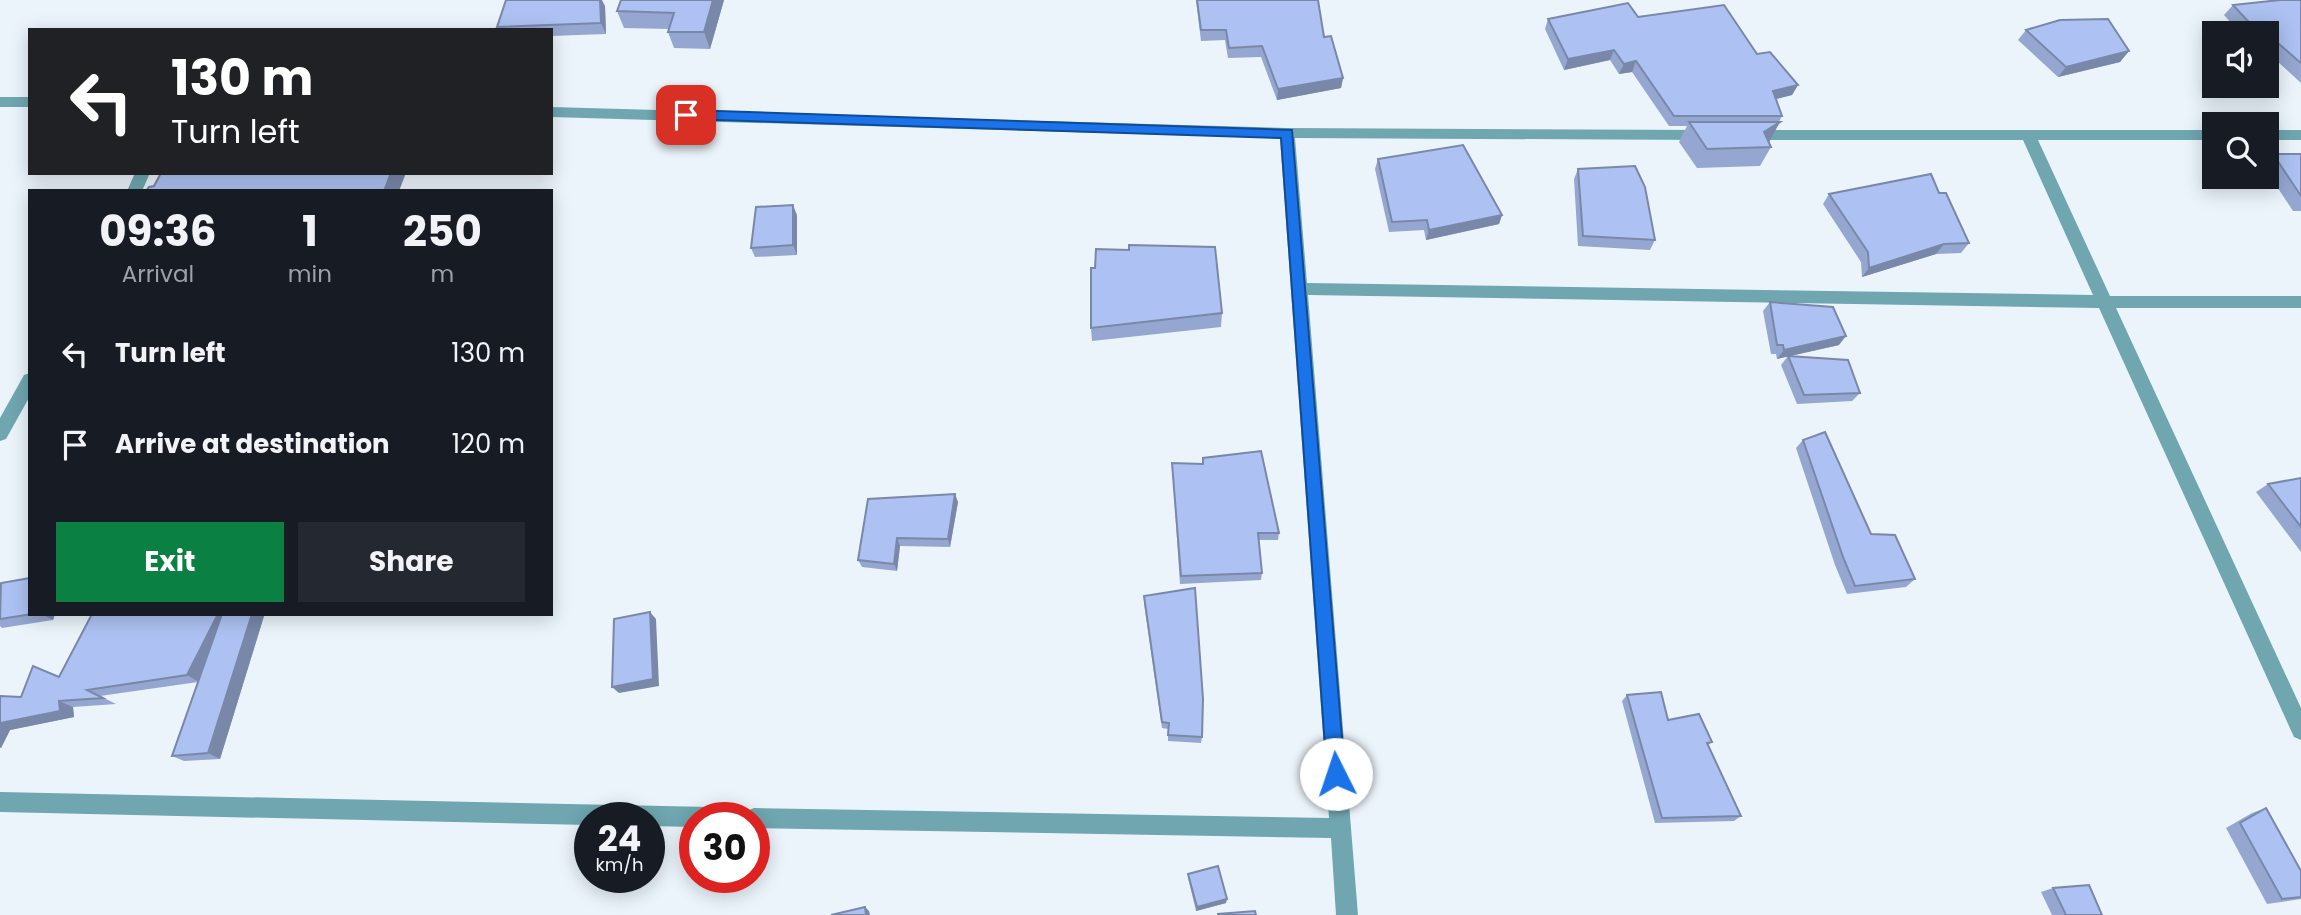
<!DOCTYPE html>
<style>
body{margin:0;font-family:Poppins,sans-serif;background:#242831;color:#f1f3f6;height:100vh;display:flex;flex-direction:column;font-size:26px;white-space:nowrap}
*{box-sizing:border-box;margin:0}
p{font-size:23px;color:#9ea1a6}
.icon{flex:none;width:38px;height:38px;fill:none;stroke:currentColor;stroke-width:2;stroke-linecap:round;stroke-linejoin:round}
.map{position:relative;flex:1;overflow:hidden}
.panel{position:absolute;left:28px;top:189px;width:525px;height:427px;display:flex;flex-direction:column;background:#171b24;border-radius:0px;box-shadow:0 4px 18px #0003}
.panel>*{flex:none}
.banner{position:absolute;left:28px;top:28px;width:525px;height:147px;border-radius:0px;box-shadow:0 4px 18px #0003;background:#202124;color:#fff;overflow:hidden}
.fabs{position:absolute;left:2202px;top:21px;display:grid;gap:14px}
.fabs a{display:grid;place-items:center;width:77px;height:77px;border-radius:0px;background:#171b24;box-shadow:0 4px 18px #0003;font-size:35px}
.speed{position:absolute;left:574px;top:802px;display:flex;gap:14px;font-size:35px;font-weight:700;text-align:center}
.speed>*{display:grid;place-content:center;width:91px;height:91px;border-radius:50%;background:#171b24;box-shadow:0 4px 18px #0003;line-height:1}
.speed small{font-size:18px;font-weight:400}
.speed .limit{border:10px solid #d22;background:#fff;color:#111}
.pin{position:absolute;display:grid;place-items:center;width:60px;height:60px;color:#fff;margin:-30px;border-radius:14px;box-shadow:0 4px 10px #0006}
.me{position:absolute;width:77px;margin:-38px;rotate:356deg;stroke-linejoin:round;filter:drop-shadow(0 0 5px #0008)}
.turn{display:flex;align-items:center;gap:24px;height:147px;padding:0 28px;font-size:32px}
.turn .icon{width:91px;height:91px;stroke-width:2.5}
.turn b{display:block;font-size:49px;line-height:60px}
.eta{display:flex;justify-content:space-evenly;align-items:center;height:119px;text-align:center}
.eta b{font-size:42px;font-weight:700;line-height:49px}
.cta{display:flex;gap:14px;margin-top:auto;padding:14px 28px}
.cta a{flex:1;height:80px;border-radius:0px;background:#0b8043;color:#fff;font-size:28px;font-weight:700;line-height:80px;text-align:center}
.cta a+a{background:#242831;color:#f1f3f6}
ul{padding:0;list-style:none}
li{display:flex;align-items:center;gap:21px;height:91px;padding:0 28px}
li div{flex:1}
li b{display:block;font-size:26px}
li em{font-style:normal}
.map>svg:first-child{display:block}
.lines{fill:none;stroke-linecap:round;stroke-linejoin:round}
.minor{fill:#6fa6b0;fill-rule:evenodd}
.wall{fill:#95a7d0}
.shaded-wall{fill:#7988a9}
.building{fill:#adc2f2;stroke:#7988a9;stroke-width:2}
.route{fill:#1a73e8;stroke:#114b97;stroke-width:2}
</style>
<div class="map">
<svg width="2301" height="915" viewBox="0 0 2301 915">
<rect width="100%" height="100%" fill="#ebf4fb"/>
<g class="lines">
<g class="minor">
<rect x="0" y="97" width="30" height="10"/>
<polygon points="551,107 1287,128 1705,130 1712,135 1705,140 1295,138 1307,283 2093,295 2023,140 1751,140 1744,135 1751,130 2214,130 2214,140 2038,140 2110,296 2301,296 2301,308 2116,308 2301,708 2301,740 2294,737 2099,308 1308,295 1358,915 1336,915 1331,838 754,828 754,817 744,817 747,811 754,808 1329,818 1280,138 551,117"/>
<rect x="2266" y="130" width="35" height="10"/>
<polygon points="135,173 150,173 142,191 127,191"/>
<polygon points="30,373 30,396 6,439 0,441 0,418 24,375"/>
<polygon points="0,792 711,807 718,810 721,817 695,817 695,827 649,826 649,817 590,817 590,825 0,812"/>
</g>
</g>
<g class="wall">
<polygon points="621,0 724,0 710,49 674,48 668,32 669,29 624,28 617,11"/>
<polygon points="1196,0 1318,0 1324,37 1343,78 1341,88 1277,100 1261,57 1228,58 1225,40 1201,41"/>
<polygon points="2301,0 2301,83 2266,51 2266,33 2240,33 2224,15 2233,5"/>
<polygon points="605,6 606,34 551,36 551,30 498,30 497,27"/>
<polygon points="1638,17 1757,54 1798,85 1792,95 1776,99 1782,116 1769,142 1771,147 1760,166 1697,168 1679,142 1687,126 1669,126 1632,72 1619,74 1610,60 1564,70 1545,29 1548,19"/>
<polygon points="2026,30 2129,51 2120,62 2058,77 2018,40"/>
<polygon points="2273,154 2301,154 2301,211 2293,211 2266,170 2266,160"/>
<polygon points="1378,159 1502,215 1499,224 1426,240 1424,230 1389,232 1375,169"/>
<polygon points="1578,169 1655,240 1650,250 1578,246 1574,179"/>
<polygon points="1939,193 1969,243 1961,253 1936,254 1862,277 1861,262 1823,204 1829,194"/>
<polygon points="797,215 797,255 755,257 751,248"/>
<polygon points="1095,268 1222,313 1221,327 1092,341 1091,328"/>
<polygon points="1770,302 1839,345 1790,356 1860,393 1852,401 1797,404 1781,365 1788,356 1777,359 1776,354 1771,354 1763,311"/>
<polygon points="1803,440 1871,534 1915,579 1906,587 1847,594 1835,565 1796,448"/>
<polygon points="1203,458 1279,533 1278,540 1259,540 1262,573 1261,580 1180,584 1172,463 1202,464"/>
<polygon points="2301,478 2301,552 2256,492 2268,484"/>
<polygon points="958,502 950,547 900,546 897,571 862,567 858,560"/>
<polygon points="0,585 30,614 55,614 53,620 2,628 0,626"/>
<polygon points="1144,596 1202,737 1201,743 1168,741 1168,729 1162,728 1144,603"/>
<polygon points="92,614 262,614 264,616 220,759 184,761 172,756 198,682 100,696 116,704 73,707 74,717 10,730 1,748 0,748 0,696 21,697 59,677"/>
<polygon points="1627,695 1668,720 1712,742 1708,745 1741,816 1734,821 1655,823 1622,701"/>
<polygon points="2266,808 2301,871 2301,899 2267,904 2226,828 2252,813"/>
<polygon points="1188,874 1226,903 1196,911 1188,878"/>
<polygon points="2053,888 2102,915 2052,915 2041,892"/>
</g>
<g class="shaded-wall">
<polygon points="600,0 602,0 605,6 606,34 601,23"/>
<polygon points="713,0 724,0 710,49 704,32"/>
<polygon points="1614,50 1610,60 1564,70 1568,59"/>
<polygon points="2129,51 2120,62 2058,77 2066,67"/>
<polygon points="1636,61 1632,72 1619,74 1624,64"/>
<polygon points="1343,78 1341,88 1277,100 1278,89"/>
<polygon points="1798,85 1792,95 1768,101 1773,91"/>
<polygon points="1780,122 1769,142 1764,132"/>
<polygon points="391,173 406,173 399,191 384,191"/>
<polygon points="793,205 797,215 797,255 793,245"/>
<polygon points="1502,215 1499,224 1426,240 1429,230"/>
<polygon points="1944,244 1936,254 1862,277 1869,268"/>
<polygon points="1846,336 1839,345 1777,359 1784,350"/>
<polygon points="955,494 958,502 950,547 948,539"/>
<polygon points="897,538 900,546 897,571 894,564"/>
<polygon points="650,612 656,619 659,686 619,693 612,687"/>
<polygon points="42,614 55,614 53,620"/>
<polygon points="218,614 233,614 199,682 187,675"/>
<polygon points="252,614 262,614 264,616 220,759 208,753"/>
<polygon points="59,701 73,707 74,717 10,730 1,748 0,747 0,723"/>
<polygon points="1227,899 1226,903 1196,911 1197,907"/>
<polygon points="865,907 869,911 870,915 866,915"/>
</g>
<g class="building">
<polygon points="506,0 600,0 601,23 497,27"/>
<polygon points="621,0 713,0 704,32 668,32 674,13 617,11"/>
<polygon points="1197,0 1318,0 1324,37 1331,36 1343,78 1278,89 1262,46 1229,48 1226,30 1201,30"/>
<polygon points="2280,0 2301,0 2301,63 2272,38 2266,40 2266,33 2259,33 2233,5"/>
<polygon points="1628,3 1638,17 1724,5 1757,54 1770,52 1798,85 1773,91 1782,116 1674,116 1636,61 1624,64 1614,50 1568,59 1548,19"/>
<polygon points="2108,19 2129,51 2066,67 2026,30 2060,20"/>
<polygon points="1689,122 1780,122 1764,132 1771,147 1707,149"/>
<polygon points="1463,145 1502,215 1429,230 1427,220 1392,222 1378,159"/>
<polygon points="2273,154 2301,154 2301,196"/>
<polygon points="1635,166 1645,187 1655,240 1583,236 1578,169"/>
<polygon points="161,173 391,173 384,191 146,191 149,187 154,186"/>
<polygon points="1931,174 1939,193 1946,193 1969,243 1944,244 1869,268 1868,252 1829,194"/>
<polygon points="793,205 793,245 751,248 756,207"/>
<polygon points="1129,245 1215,247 1222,313 1091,328 1091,268 1095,268 1096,249 1129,250"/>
<polygon points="1770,302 1833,307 1846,336 1784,350 1783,345 1777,345"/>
<polygon points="1788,356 1848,360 1860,393 1804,395"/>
<polygon points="1825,432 1871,534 1895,535 1915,579 1855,586 1843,557 1803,440"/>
<polygon points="1261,451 1279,533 1258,533 1262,573 1181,576 1172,463 1203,464 1203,458"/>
<polygon points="2301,478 2301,527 2268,484"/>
<polygon points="955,494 948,539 897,538 894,564 858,560 868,499"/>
<polygon points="30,578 30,614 32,614 0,619 1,583"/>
<polygon points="1195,588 1203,699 1202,737 1168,735 1169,723 1162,722 1144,596"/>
<polygon points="650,612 653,679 612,687 614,619"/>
<polygon points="92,614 218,614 187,675 87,690 103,698 59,701 60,711 0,723 0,696 21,697 33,666 59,677"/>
<polygon points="222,614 252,614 208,753 172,756"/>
<polygon points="1661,692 1668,720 1699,714 1712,742 1707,743 1741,816 1662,818 1627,695"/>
<polygon points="2266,808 2301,871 2301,897 2282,899 2240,823"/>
<polygon points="1218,866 1227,899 1197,907 1188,874"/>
<polygon points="2089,885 2102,915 2066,915 2053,888"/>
<polygon points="865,907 866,915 831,915"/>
<polygon points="1255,911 1256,915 1218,915 1218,914"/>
</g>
<polygon class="route" points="686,110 1292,130 1345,774 1342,780 1336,783 1329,780 1327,774 1281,138 686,119 680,115"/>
</svg>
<div class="fabs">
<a><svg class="icon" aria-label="sound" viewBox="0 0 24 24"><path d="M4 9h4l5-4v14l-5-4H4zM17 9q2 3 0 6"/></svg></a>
<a><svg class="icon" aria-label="search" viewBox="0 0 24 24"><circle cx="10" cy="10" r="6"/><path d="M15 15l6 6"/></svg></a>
</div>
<div class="speed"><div>24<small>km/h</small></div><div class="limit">30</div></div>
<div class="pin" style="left:686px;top:115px;background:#d93025"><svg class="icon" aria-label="arrive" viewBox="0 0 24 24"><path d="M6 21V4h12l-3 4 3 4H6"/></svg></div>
<svg class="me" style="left:1336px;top:774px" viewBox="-20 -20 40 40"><circle r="19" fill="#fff"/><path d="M0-13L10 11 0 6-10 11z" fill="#1a73e8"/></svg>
<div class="banner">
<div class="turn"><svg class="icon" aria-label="left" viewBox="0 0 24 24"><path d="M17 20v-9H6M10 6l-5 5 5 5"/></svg><div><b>130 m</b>Turn left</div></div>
</div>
<section class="panel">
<div class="eta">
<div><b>09:36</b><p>Arrival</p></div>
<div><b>1</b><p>min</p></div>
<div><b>250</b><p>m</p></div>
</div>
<ul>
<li><svg class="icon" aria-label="left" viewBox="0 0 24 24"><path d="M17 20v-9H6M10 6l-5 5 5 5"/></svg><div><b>Turn left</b></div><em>130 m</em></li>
<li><svg class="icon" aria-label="arrive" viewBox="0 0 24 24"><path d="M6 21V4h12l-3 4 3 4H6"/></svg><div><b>Arrive at destination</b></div><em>120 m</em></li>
</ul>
<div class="cta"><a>Exit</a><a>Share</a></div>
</section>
</div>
